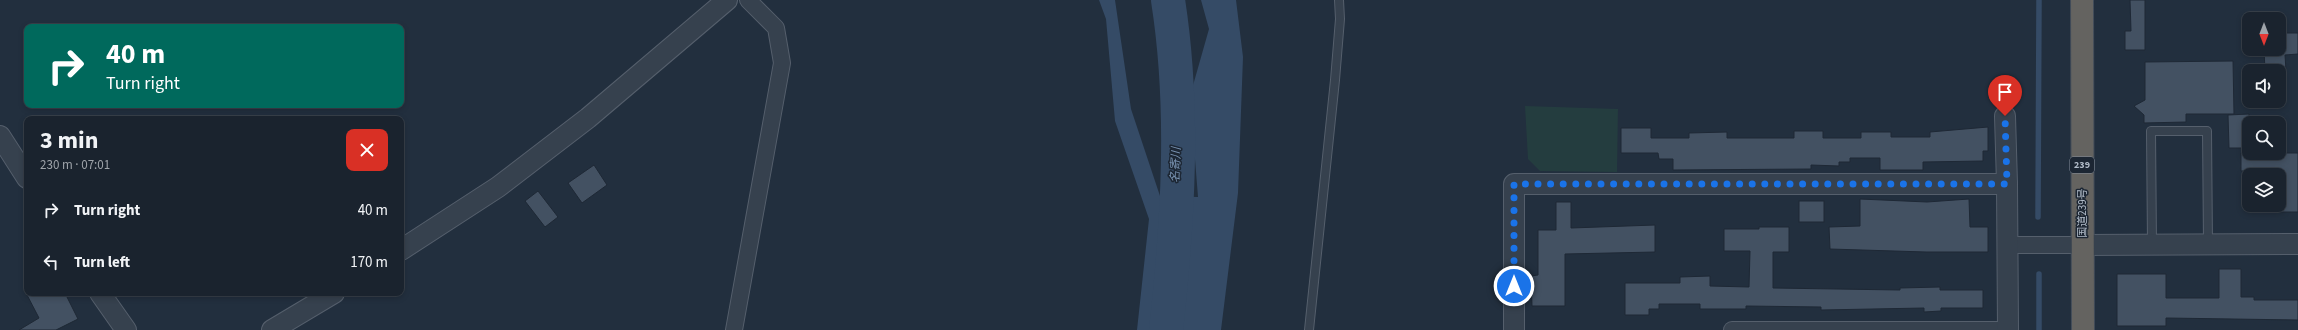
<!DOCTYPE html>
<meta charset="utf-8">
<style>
body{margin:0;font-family:"Source Sans 3","Noto Sans JP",sans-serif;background:#232b36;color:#f1f3f6;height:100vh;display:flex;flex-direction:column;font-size:15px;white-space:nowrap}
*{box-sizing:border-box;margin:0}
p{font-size:13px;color:#9fa4aa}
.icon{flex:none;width:22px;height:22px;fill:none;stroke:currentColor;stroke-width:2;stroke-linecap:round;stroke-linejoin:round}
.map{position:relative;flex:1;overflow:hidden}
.side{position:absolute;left:24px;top:116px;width:380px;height:180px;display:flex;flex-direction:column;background:#1a232e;border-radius:8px;box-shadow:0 2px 6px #0003,0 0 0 1px #38404a}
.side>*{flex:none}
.top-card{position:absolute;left:24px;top:24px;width:380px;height:84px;border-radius:8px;box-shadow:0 2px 6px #0003,0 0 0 1px #38404a;background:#00695c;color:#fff;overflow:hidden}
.needle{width:26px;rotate:180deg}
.buttons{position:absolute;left:2242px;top:12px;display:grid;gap:8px}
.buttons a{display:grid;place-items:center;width:44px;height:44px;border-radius:8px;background:#1a232e;box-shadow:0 2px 6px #0003,0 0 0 1px #38404a;font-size:20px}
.pin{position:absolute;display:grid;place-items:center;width:34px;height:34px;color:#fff;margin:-41px -17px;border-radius:50% 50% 50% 0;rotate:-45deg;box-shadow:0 0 4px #0007}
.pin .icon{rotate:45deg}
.me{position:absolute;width:44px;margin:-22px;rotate:0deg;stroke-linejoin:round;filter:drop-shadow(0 0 3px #0008)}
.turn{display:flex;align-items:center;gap:14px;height:84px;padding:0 16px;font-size:18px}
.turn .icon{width:52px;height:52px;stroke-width:2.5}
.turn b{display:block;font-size:28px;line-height:34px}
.round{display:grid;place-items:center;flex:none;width:42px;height:42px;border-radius:8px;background:#232b36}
.head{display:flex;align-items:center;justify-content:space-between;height:68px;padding:0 16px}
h1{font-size:24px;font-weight:700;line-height:30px}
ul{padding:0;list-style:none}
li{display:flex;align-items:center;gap:12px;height:52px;padding:0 16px}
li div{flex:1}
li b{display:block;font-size:15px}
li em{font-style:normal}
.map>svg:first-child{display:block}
.green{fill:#243d3f}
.water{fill:#354b66}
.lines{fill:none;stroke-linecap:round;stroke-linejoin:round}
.stream{stroke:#354b66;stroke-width:5.5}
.river{stroke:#354b66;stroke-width:34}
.building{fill:#435162;stroke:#1e2835}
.service-casing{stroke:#555f6c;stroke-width:10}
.minor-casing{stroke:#555f6c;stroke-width:18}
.tertiary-casing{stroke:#555f6c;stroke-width:22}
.trunk-casing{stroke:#424c59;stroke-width:24}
.service{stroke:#36414e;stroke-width:8}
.minor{stroke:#36414e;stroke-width:16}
.tertiary{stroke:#36414e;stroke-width:20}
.trunk{stroke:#646360;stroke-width:22}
.route{stroke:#1a73e8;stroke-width:7;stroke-dasharray:0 12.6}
.labels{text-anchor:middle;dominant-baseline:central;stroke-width:3;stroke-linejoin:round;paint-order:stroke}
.shield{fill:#1c2633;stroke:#858f9c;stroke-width:1}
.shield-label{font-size:10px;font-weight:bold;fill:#b2bcc9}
.street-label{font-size:11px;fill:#b2bcc9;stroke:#1c2633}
.water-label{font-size:12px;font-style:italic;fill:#7993b2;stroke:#1c2633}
</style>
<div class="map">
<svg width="2298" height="330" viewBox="0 0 2298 330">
<rect width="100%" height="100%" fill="#222f3e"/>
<polygon class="green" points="1525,106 1618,109 1617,172 1540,171 1528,159"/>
<polygon class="water" points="1099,0 1115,0 1131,109 1160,196 1198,197 1190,96 1209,29 1201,0 1236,0 1243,57 1238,193 1221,330 1137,330 1149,219 1115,121 1106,19"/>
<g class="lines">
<g class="stream">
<polyline points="2038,217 2039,0"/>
<polyline points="2039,274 2039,330"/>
</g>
<path class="river" d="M 1166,330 C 1178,222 1185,108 1168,0"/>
</g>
<g class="building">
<polygon points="2130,0 2145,0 2145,50 2125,50 2125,31 2131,31"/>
<polygon points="2279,33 2298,33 2298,54 2285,55 2286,71 2265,71 2264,49 2279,49"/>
<polygon points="2233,61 2234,114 2186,114 2186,122 2144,123 2144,115 2134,106 2145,100 2145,62"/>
<polygon points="2249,114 2249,148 2229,148 2228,115"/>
<polygon points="1988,127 1988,151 1983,151 1983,161 1923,162 1923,170 1880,170 1880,158 1850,158 1850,162 1839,162 1839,166 1811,165 1811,169 1673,170 1673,159 1659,159 1658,153 1621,153 1621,128 1651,128 1651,138 1689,138 1689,133 1727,132 1727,138 1794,138 1794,131 1823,131 1823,138 1861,138 1861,132 1891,132 1891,137 1930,137 1930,132"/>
<polygon points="2241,153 2298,153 2298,212 2279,212 2279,175 2271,175 2271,171 2241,171"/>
<polygon points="594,165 607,185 582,203 568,183"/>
<polygon points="538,191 558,217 545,227 525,201"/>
<polygon points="1860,199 1927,202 1969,199 1970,227 1988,227 1988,252 1926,252 1830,249 1829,227 1860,226"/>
<rect x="1799" y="201" width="25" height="21"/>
<polygon points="1556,202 1571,202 1571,228 1655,225 1655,252 1565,254 1565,306 1532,306 1531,276 1538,275 1538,230 1556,230"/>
<polygon points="1759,227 1789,227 1789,252 1773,252 1773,288 1900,290 1900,288 1940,287 1940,290 1983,290 1983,308 1941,308 1941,311 1924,312 1924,308 1821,310 1821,307 1746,306 1746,309 1700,309 1700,304 1659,304 1659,309 1649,309 1649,315 1625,315 1625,283 1680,283 1680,277 1710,276 1710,286 1749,287 1750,251 1724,251 1724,229 1759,229"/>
<polygon points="2219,269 2241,269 2241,297 2254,297 2254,300 2298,300 2298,320 2166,318 2166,326 2117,326 2117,274 2166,274 2166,298 2219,298"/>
<polygon points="26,293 65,293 78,319 56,330 19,330 39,318"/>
</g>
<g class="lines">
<defs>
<g id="service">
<polyline points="2152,245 2151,131 2207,131 2208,244"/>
<polyline points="1309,330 1335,80 1340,19 1339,0"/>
</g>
<g id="minor">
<polyline points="2007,245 2082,245"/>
<polyline points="734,330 782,63 776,28 748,0"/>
<polyline points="1732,330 2008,330"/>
</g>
<g id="tertiary">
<polyline points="2005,116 2007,184"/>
<polyline points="0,136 27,178"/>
<polyline points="2082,245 2298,244"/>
<polyline points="401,250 498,187 588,118 727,0"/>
<polyline points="100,293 126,330"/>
<polyline points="272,330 334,293"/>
<polyline points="1514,330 1514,184 2007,184 2008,330"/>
</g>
<polyline id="trunk" points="2082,0 2083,330"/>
</defs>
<use href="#service" class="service-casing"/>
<use href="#minor" class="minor-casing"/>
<use href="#tertiary" class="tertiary-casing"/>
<use href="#trunk" class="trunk-casing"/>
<use href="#service" class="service"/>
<use href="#minor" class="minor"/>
<use href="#tertiary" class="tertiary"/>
<use href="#trunk" class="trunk"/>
</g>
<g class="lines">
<polyline class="route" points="1514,286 1514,184 2007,184 2005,116"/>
</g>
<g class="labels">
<rect class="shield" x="2070" y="157" width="24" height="16" rx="3"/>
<g class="shield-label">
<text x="2082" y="165">239</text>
</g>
<g class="street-label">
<text transform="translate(2082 213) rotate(-90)">国道239号</text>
</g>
<g class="water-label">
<text transform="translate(1176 165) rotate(-88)">名寄川</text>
</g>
</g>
</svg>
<div class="buttons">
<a><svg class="needle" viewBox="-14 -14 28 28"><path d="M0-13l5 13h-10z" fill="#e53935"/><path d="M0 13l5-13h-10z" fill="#9fa4aa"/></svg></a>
<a><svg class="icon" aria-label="sound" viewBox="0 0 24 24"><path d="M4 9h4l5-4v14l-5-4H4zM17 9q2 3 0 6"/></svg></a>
<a><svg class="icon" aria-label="search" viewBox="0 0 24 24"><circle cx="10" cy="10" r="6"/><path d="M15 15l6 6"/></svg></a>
<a><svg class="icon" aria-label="layers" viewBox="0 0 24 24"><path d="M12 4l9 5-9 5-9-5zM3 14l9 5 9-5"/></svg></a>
</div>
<div class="pin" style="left:2005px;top:116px;background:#d93025"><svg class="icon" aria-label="arrive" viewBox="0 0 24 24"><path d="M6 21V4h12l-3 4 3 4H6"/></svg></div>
<svg class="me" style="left:1514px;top:286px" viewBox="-20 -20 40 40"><circle r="17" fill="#1a73e8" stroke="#fff" stroke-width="3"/><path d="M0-11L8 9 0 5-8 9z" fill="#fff"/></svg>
<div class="top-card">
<div class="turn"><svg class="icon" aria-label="right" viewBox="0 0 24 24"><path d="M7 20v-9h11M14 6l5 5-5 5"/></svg><div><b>40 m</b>Turn right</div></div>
</div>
<section class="side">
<div class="head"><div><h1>3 min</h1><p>230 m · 07:01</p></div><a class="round" style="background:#d93025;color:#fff"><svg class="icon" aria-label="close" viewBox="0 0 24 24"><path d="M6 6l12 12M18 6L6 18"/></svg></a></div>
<ul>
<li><svg class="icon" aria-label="right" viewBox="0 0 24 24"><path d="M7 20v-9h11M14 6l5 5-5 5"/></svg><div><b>Turn right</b></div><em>40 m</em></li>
<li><svg class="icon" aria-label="left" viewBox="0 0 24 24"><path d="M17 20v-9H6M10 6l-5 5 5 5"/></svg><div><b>Turn left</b></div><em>170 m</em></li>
</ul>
</section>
</div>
